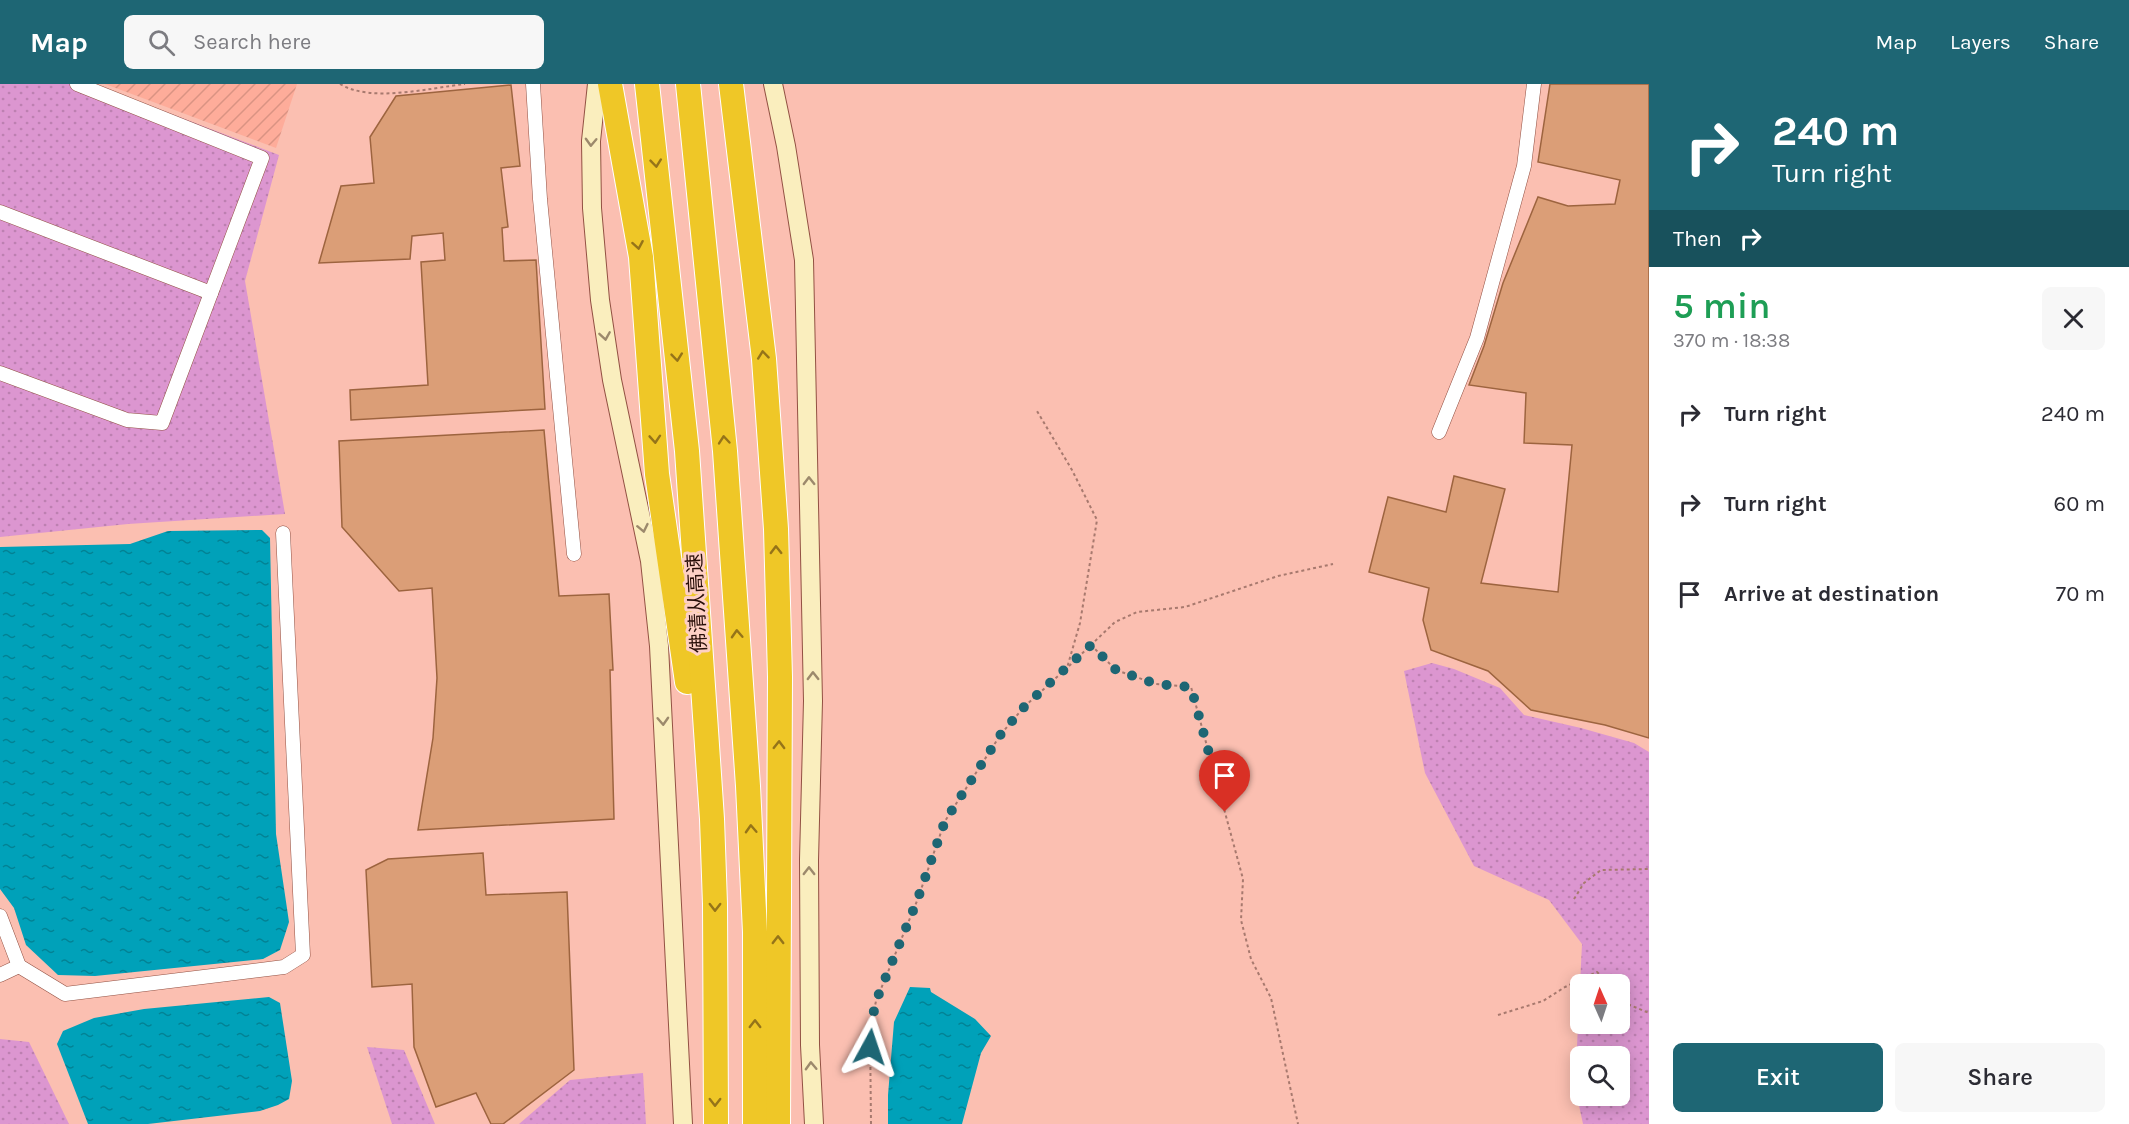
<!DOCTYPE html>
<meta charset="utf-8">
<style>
body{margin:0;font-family:Karla,"Noto Sans SC",sans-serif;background:#f7f7f7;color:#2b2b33;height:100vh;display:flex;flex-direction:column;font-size:22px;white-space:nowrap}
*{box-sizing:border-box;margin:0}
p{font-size:20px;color:#7c7c81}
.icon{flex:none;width:33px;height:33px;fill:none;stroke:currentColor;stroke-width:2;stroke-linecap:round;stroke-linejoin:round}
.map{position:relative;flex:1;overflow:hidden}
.panel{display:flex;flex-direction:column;background:#fff;width:480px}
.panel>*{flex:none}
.banner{background:#1e6674;color:#fff;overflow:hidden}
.needle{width:39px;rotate:357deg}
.controls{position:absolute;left:1570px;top:890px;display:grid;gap:12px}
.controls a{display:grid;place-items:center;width:60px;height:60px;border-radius:9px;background:#fff;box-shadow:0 3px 15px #0003;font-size:30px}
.pin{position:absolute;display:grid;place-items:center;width:51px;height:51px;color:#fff;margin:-62px -26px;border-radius:50% 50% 50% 0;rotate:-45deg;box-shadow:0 0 6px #0007}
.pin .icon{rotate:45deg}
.me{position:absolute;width:66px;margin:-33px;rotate:5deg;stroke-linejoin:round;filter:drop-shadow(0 0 4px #0008)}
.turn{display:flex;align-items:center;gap:21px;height:126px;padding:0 24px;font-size:27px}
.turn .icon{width:78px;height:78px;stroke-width:2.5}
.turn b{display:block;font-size:42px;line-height:51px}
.then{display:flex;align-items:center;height:57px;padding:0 24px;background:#0003;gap:12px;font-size:22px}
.round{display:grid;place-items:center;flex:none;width:63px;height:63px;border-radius:9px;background:#f7f7f7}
.headline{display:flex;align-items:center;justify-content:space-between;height:102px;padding:0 24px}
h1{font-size:36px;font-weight:600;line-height:45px;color:#1e9e55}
.cta{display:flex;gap:12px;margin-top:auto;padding:12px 24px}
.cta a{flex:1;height:69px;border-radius:9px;background:#1e6674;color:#fff;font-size:24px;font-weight:600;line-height:69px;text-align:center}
.cta a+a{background:#f7f7f7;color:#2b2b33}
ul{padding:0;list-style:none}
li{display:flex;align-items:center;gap:18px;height:90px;padding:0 24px}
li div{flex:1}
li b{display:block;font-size:22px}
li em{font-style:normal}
header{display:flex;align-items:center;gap:36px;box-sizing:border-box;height:84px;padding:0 30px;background:#1e6674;color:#fff}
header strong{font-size:28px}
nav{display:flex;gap:33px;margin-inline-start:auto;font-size:21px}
.search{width:420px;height:54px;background:#f7f7f7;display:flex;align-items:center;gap:15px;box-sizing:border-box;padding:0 21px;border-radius:9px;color:#7c7c81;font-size:22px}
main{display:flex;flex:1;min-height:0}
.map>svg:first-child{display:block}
.industrial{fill:url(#industrial-furrows)}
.grass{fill:url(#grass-dots);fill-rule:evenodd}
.water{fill:url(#water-ripples)}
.building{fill:#db9e77;stroke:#9d643f;stroke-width:1.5}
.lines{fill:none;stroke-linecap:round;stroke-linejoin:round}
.minor-casing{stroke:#925143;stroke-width:15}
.secondary-casing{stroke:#925143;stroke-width:20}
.motorway-casing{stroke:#fff;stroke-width:26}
.path{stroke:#a7796e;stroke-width:2;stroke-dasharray:3 3;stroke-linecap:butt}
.minor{stroke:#fff;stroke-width:14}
.secondary{stroke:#faeebe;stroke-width:18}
.motorway{stroke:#efc727;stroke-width:24}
.oneway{stroke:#9c896c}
.oneway2{stroke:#957419}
.route{stroke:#1e6674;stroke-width:10;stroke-dasharray:0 18}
.labels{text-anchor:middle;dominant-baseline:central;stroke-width:6;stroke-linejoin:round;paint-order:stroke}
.street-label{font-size:20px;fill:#280e08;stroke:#fed0c5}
</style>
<header>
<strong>Map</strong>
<div class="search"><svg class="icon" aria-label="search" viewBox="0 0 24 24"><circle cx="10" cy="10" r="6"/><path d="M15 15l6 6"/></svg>Search here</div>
<nav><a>Map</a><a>Layers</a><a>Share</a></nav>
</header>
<main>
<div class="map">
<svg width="1649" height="1040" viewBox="0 0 1649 1040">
<defs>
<pattern id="industrial-furrows" width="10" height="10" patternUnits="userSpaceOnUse" patternTransform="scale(1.5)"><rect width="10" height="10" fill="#feac9a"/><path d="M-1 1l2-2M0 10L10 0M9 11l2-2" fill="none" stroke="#da9383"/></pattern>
<pattern id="grass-dots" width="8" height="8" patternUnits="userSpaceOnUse" patternTransform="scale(1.5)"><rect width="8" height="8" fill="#dc96d0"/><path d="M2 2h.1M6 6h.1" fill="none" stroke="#bd80b1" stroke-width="1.8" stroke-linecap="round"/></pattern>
<pattern id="water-ripples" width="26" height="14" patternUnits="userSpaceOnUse" patternTransform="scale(1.5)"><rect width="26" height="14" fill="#00a1b9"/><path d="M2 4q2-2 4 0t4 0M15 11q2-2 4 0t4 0" fill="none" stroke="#028294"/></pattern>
</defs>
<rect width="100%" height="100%" fill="#fbbfb1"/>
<polygon class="industrial" points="105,0 297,0 276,64"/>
<g class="grass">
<polygon points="0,0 93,0 279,71 245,197 285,430 128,440 0,453"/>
<path d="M 1432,579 L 1454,585 L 1500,604 L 1524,631 L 1581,644 L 1634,659 L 1649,668 L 1649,1040 L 1583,1040 L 1575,1003 L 1582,860 L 1549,816 L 1474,782 L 1425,689 L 1404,587 ZM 1581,900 L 1620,900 L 1620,939 L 1581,939 ZM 1581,972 L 1620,972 L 1620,1011 L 1581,1011 Z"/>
<polygon points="0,955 29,958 69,1040 0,1040"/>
<polygon points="367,963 404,966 435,1040 392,1040"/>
<polygon points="643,989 646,1040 519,1040 570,996"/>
</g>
<g class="water">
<polygon points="262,446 270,454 276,750 289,838 280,866 263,875 95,892 58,891 26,861 14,824 0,805 0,463 130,460 168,447"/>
<polygon points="910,903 930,904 931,908 975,935 991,952 981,969 962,1040 888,1040 888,1011 894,938"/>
<polygon points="269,913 280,919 292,997 289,1015 278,1021 260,1027 148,1040 88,1040 57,960 63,947 94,934 144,925"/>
</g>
<g class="building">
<polygon points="1550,0 1649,0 1649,654 1605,641 1531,626 1488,587 1431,566 1423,536 1429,504 1369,488 1388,413 1446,428 1454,392 1505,405 1481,499 1558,508 1572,361 1524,359 1526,309 1469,301 1484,262 1503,199 1538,113 1568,122 1615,120 1620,96 1538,78"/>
<polygon points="511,1 520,82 501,84 508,143 502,144 504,177 536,176 545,325 351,336 350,306 428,301 421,178 445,176 443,149 412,152 410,175 319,179 341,102 374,99 370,53 396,12"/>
<polygon points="544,346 559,512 609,510 613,586 610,586 614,735 418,746 433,654 437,594 432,504 399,507 342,443 339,357"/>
<polygon points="483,769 486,811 567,808 574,986 503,1040 491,1040 476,1009 436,1023 414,963 412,900 372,903 366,786 388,775"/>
</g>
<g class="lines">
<defs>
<g id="minor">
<polyline points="533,0 540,115 574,470"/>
<polyline points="0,128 211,209"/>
<polyline points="0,289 127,336 162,339 262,74 77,0"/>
<polyline points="1439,348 1477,254 1524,82 1534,0"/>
<polyline points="0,832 19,882"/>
<polyline points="0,891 19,882 65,910 284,883 303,871 283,449"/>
</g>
<g id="secondary">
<polyline points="597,0 591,57 592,124 600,216 612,296 650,477 659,562 683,1040"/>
<polyline points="773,0 786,62 804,176 813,617 809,776 810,961 814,1040"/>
</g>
<g id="motorway">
<polyline points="610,0 641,173 657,390 687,598"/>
<polyline points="647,0 687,367 712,735 715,820 716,1040"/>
<polyline points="688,0 725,367 748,702 755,848 755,1040"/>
<polyline points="731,0 764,275 776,445 780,593 778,1040"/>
</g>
</defs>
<use href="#minor" class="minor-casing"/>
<use href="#secondary" class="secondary-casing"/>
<use href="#motorway" class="motorway-casing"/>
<g class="path">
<path d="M 340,0 C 371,19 430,4 465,0"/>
<polyline points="1091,561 1116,586 1156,600 1191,603 1243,795 1241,836 1251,875 1271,914 1298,1040"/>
<polyline points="1069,582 1115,538 1137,528 1185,523 1278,492 1333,480"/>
<polyline points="1574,815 1584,799 1601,786 1649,785"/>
<polyline points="1620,912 1625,919 1649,929"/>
<polyline points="1498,931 1543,917 1565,903 1597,888 1610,900"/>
<polyline points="871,1040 870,946 876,917 917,817 945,737 1001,650 1025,622 1067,584 1080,539 1097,436 1072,386 1037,327"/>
</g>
<use href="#minor" class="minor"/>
<use href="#secondary" class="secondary"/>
<use href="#motorway" class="motorway"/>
</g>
<defs><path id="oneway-chevron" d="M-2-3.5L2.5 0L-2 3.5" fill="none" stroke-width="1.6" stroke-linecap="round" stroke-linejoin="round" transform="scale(1.5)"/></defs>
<g class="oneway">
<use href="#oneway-chevron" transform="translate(591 58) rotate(92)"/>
<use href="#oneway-chevron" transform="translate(605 252) rotate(81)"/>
<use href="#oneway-chevron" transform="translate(809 397) rotate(-91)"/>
<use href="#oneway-chevron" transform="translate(643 444) rotate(78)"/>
<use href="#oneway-chevron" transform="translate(813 592) rotate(-91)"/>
<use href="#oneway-chevron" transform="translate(663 637) rotate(87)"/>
<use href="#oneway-chevron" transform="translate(809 787) rotate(-90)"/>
<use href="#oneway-chevron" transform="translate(811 982) rotate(-92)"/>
</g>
<g class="oneway2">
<use href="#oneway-chevron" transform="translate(656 79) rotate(84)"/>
<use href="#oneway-chevron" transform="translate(638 161) rotate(80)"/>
<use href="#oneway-chevron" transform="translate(763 271) rotate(-96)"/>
<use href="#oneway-chevron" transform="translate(677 273) rotate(84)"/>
<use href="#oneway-chevron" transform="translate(655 355) rotate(86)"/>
<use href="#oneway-chevron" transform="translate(724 356) rotate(-95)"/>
<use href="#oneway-chevron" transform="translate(776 466) rotate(-91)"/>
<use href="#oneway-chevron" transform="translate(737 550) rotate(-93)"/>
<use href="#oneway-chevron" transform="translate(779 661) rotate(-89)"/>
<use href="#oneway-chevron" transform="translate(751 745) rotate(-93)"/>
<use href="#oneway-chevron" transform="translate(715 823) rotate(90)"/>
<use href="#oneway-chevron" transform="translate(778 856) rotate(-90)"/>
<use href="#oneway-chevron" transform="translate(755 940) rotate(-90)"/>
<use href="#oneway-chevron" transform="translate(715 1018) rotate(90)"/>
</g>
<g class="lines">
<polyline class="route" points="870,963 870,946 876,917 917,817 945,737 1001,650 1025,622 1091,561 1116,586 1156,600 1191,603 1225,728"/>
</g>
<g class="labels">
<g class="street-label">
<text transform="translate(697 519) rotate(-93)">佛清从高速</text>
</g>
</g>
</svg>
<div class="controls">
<a><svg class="needle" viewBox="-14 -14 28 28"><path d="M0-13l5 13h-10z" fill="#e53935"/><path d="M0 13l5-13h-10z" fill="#7c7c81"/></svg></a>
<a><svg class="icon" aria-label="search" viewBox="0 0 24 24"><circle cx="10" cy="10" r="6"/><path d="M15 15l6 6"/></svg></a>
</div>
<div class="pin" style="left:1225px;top:728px;background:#d93025"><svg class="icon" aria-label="arrive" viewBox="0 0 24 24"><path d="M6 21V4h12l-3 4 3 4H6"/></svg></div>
<svg class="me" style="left:870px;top:963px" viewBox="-20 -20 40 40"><path d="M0-17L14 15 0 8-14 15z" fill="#1e6674" stroke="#fff" stroke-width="4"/></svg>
</div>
<section class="panel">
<div class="banner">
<div class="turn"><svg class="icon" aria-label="right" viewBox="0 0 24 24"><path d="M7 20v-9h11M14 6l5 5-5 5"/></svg><div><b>240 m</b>Turn right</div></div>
<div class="then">Then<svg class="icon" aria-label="right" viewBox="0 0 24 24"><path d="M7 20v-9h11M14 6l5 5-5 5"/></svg></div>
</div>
<div class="headline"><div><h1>5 min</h1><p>370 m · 18:38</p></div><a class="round"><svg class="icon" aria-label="close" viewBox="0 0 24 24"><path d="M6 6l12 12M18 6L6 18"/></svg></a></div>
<ul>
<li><svg class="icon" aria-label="right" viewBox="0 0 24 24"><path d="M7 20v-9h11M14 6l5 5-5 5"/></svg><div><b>Turn right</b></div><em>240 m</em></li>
<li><svg class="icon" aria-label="right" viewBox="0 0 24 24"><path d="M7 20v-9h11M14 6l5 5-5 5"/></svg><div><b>Turn right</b></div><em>60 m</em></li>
<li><svg class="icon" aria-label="arrive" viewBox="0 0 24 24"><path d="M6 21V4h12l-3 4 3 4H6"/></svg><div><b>Arrive at destination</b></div><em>70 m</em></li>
</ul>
<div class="cta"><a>Exit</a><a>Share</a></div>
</section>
</main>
